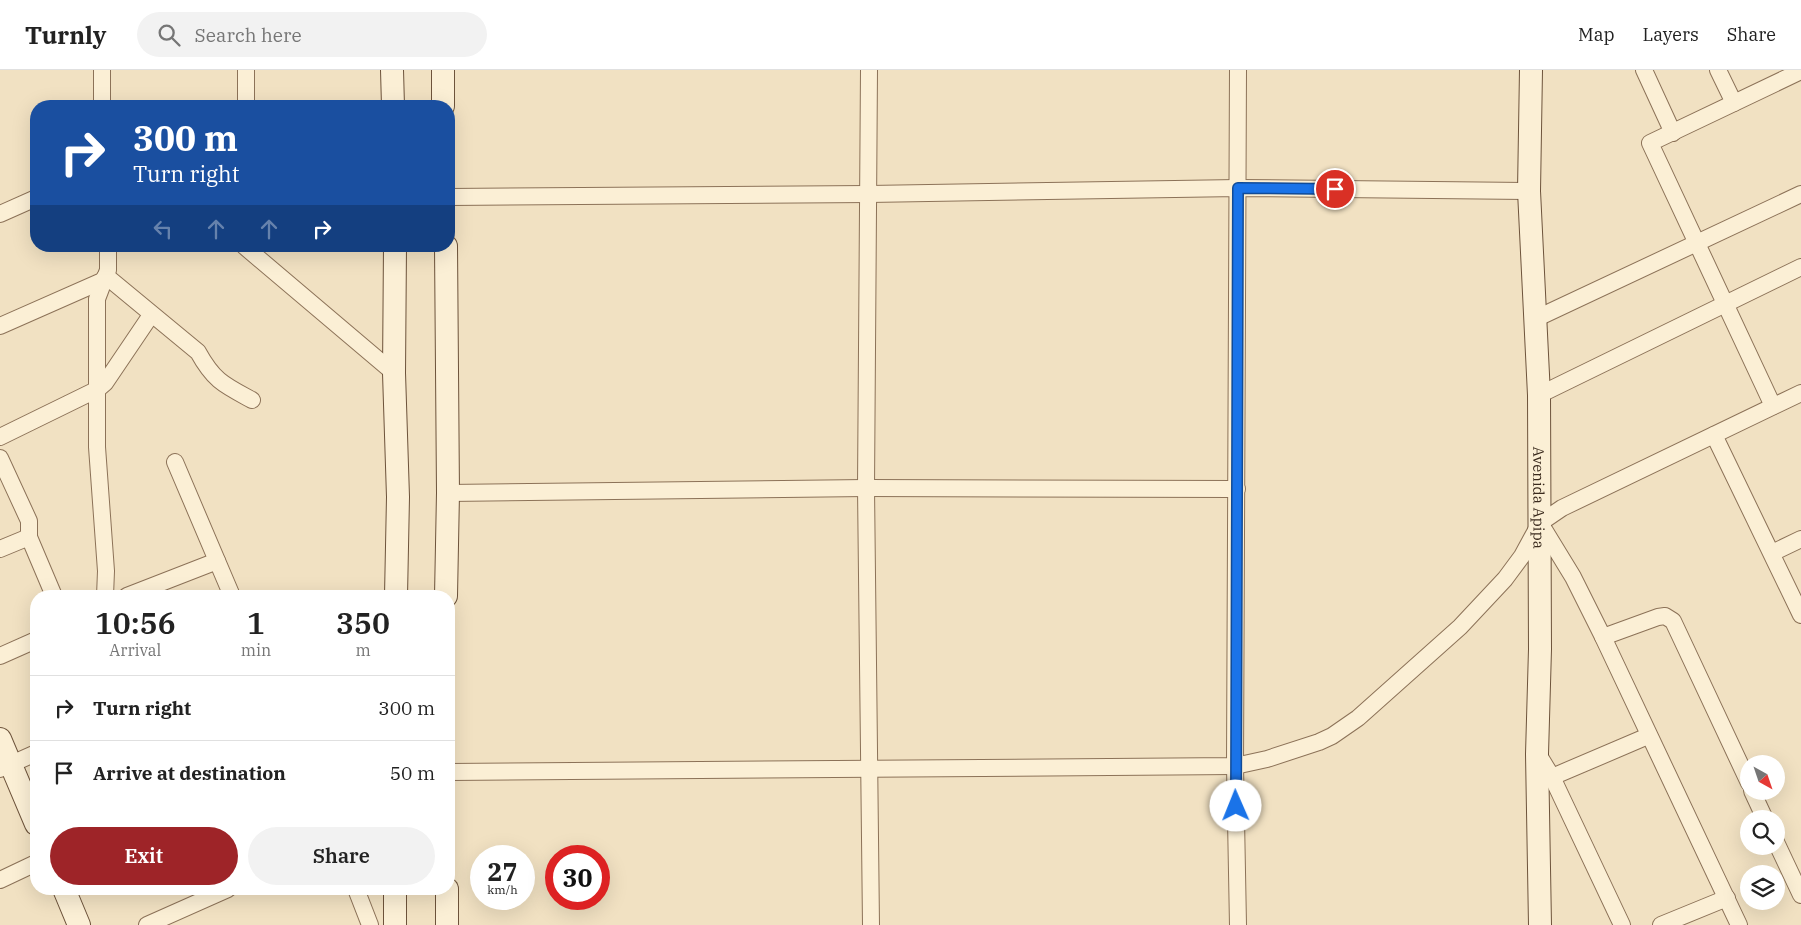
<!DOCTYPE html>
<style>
body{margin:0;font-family:"IBM Plex Serif",serif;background:#f2f2f2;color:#222;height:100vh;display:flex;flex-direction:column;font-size:19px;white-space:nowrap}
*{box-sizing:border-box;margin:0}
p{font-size:16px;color:#767676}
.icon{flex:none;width:28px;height:28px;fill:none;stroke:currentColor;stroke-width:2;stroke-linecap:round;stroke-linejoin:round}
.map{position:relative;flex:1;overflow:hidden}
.drawer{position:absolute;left:30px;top:520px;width:425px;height:305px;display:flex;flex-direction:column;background:#fff;border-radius:20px;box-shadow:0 5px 20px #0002}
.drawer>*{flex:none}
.guide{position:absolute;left:30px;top:30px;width:425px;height:152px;border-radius:20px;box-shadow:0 5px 20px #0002;background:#1a4fa0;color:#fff;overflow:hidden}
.needle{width:32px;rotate:140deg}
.controls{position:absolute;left:1740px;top:685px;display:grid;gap:10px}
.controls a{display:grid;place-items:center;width:45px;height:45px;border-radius:50%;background:#fff;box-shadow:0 5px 20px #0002;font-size:25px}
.speed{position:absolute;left:470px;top:775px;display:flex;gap:10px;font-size:25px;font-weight:700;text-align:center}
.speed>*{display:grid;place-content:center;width:65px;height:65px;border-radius:50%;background:#fff;box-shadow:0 5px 20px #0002;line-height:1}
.speed small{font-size:12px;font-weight:400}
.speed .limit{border:8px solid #d22;background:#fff;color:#111}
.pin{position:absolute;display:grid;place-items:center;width:42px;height:42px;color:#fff;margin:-21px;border:2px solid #fff;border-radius:50%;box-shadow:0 1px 5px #0007}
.me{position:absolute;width:55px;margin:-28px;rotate:359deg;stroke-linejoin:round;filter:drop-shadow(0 0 4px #0008)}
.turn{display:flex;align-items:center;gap:18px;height:105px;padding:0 20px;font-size:22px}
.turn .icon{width:65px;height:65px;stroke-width:2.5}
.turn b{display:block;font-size:35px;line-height:42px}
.lanes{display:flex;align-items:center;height:48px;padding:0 20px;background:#0003;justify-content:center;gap:25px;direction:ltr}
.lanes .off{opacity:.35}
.eta{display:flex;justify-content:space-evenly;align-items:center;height:85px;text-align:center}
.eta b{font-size:30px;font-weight:600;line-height:35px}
.cta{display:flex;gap:10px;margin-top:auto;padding:10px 20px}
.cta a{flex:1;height:58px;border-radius:30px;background:#9e2428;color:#fff;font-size:20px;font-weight:600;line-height:58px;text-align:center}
.cta a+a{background:#f2f2f2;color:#222}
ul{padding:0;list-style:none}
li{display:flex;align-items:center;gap:15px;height:65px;padding:0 20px;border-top:1px solid #e0e0e0}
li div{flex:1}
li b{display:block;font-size:19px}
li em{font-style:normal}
header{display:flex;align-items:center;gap:30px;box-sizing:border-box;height:70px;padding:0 25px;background:#fff;border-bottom:1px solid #e0e0e0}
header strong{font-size:24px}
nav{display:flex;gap:28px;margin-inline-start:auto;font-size:18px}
.search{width:350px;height:45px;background:#f2f2f2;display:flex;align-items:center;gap:12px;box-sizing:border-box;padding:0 18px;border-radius:28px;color:#767676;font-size:19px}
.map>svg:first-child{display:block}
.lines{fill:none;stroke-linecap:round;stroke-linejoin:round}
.street-casing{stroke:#8c7258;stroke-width:18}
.secondary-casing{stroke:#6d533b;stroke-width:24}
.street{stroke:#fbefd5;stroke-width:16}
.secondary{stroke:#fbefd5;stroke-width:22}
.route-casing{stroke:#114b97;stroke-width:12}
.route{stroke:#1a73e8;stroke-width:9}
.labels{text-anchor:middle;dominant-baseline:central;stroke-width:4.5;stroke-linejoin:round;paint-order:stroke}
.street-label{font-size:15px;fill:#3a2a1d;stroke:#f8ecd2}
</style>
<header>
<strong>Turnly</strong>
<div class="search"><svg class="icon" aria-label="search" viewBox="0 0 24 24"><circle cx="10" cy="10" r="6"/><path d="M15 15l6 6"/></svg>Search here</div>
<nav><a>Map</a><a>Layers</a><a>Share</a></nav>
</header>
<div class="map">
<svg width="1801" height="855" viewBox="0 0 1801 855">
<rect width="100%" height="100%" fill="#f1e1c2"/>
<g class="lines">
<defs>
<g id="street">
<polyline points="246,0 246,36"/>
<polyline points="869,0 866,418 871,855"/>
<polyline points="1644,0 1673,63"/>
<polyline points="1718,0 1734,33"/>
<polyline points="102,36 102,0"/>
<polyline points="449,127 869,124 1238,118 1529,121"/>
<polyline points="0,144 36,128"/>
<polyline points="244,176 394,303"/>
<path d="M 106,206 L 198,282 C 214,311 224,315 252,330"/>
<polyline points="1535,249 1801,124"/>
<polyline points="0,256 102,211 106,206"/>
<polyline points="1539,325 1801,197"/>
<polyline points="1773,336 1650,73 1801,1"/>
<polyline points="1714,365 1801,545"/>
<polyline points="0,367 98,319 105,313 151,245"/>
<polyline points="0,388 29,451 29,467 54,526"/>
<polyline points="175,392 232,526"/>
<polyline points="448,423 866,418 1237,419"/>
<polyline points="1540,453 1573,507 1603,567 1739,855"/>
<polyline points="0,479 29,467"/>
<polyline points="1772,483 1801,469"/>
<polyline points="105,526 106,501 97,377 97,229 108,200 108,176"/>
<polyline points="127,526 217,491"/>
<polyline points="1603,567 1658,547 1665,546 1673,551 1749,713"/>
<polyline points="0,586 36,570"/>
<polyline points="1538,684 1552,707 1622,855"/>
<polyline points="0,699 36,683"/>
<polyline points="449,702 1235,696 1267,689 1319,672 1332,666 1358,648 1460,557 1505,509 1522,486 1540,453 1562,438 1801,323"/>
<polyline points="1552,707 1648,666"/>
<polyline points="1752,721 1765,749"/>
<polyline points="1776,772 1801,825"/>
<polyline points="0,810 36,793"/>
<polyline points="356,819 370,855"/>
<polyline points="147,855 228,819"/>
<polyline points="1238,855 1235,696 1238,0"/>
<polyline points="1661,855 1727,828"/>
</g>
<g id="secondary">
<polyline points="392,0 393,36"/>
<polyline points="443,0 443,36"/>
<path id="s1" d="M 1531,0 L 1529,121 L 1539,325 L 1540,579 L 1537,684 L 1540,855"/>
<polyline points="395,176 394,303 398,427 396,526"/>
<polyline points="446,176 448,423 446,526"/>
<polyline points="0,669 36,754"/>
<polyline points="64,819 79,855"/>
<polyline points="395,819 395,855"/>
<polyline points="447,819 447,855"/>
</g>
</defs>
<use href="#street" class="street-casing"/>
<use href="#secondary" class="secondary-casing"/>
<use href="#street" class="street"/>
<use href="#secondary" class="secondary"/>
</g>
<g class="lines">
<defs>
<polyline id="route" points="1236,736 1238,118 1335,119"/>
</defs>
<use href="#route" class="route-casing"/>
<use href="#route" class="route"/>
</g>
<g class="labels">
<g class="street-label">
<text stroke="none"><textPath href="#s1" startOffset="428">Avenida Apipa</textPath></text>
</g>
</g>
</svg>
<div class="controls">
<a><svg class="needle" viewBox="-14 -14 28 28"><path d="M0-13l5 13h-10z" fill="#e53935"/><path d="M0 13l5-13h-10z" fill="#767676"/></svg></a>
<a><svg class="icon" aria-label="search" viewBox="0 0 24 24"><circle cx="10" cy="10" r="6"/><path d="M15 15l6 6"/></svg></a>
<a><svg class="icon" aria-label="layers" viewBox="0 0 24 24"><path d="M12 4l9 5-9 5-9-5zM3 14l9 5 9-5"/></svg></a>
</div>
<div class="speed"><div>27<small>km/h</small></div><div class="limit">30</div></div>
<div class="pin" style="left:1335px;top:119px;background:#d93025"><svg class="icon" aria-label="arrive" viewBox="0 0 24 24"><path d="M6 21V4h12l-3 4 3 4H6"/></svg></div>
<svg class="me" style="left:1236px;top:736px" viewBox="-20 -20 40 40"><circle r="19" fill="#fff"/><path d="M0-13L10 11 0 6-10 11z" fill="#1a73e8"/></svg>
<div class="guide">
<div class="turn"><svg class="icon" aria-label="right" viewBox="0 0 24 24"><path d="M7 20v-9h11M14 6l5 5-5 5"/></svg><div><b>300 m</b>Turn right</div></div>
<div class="lanes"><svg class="icon off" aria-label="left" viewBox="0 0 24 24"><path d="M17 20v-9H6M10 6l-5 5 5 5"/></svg><svg class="icon off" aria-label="ahead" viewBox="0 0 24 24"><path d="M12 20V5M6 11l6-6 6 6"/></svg><svg class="icon off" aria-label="ahead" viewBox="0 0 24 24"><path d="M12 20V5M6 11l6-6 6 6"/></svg><svg class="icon" aria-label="right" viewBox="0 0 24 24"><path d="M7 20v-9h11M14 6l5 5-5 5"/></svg></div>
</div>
<section class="drawer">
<div class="eta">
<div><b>10:56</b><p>Arrival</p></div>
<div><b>1</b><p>min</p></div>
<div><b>350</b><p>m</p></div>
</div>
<ul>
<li><svg class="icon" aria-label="right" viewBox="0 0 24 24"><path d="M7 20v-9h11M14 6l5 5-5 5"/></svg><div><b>Turn right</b></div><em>300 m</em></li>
<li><svg class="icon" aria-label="arrive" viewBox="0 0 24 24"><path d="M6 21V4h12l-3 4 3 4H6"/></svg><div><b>Arrive at destination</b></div><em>50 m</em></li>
</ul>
<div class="cta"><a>Exit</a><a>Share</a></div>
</section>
</div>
